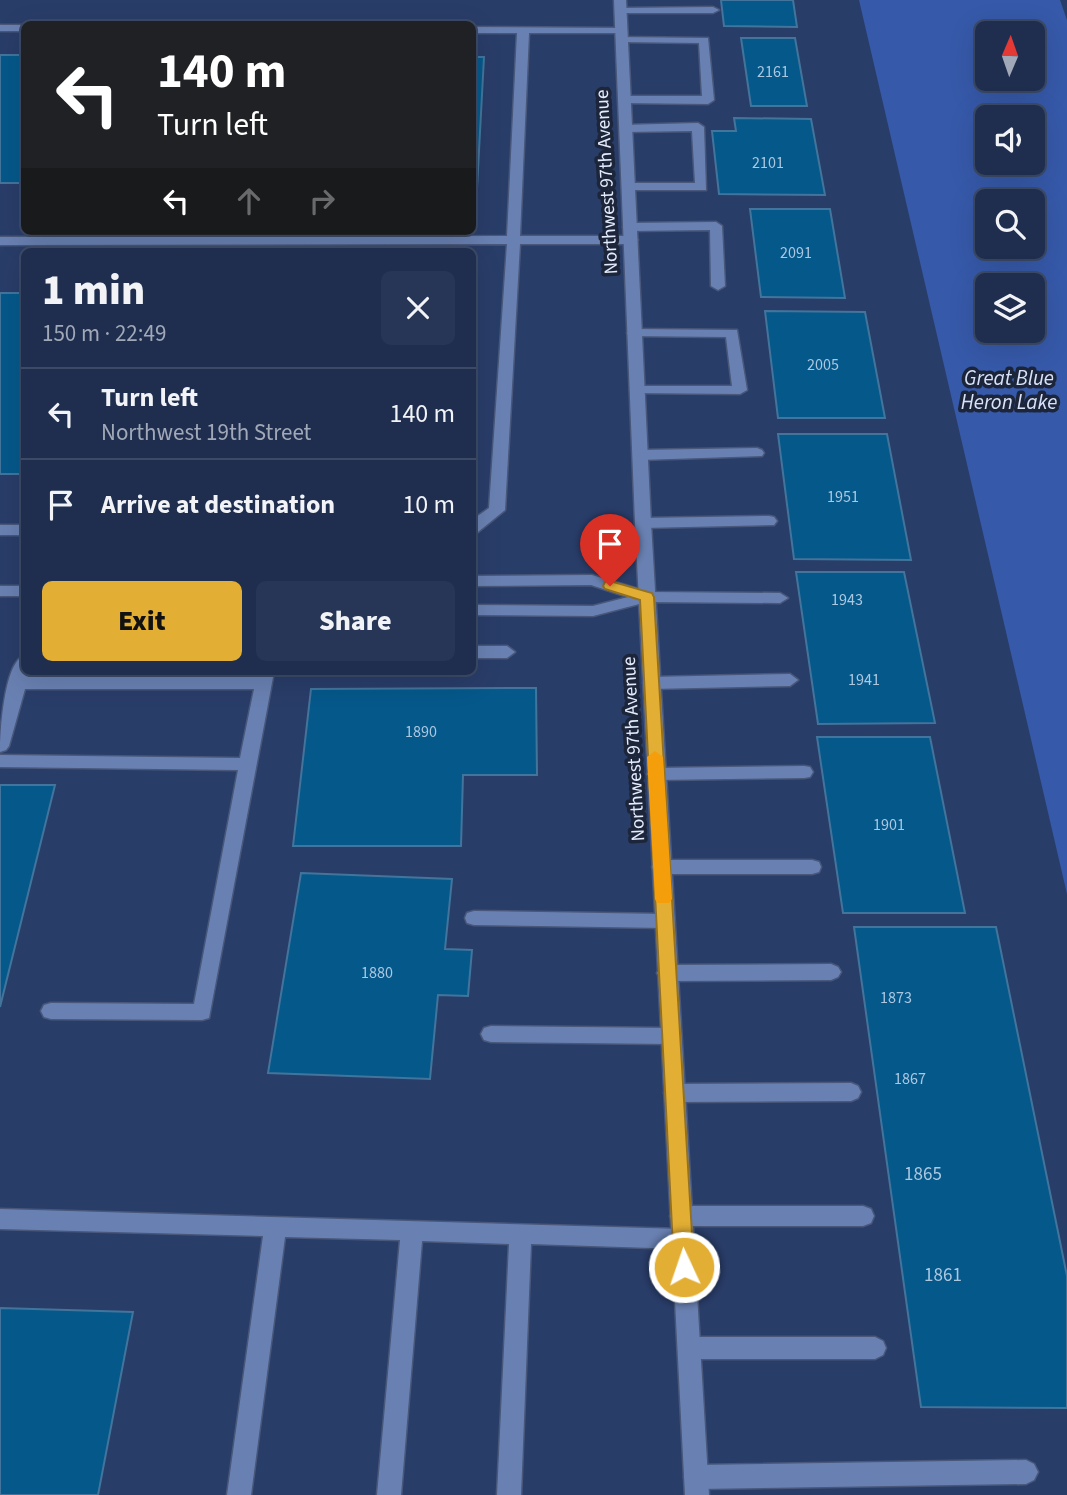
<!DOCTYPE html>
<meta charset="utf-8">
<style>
body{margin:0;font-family:"Source Sans 3",sans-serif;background:#273656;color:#f1f3f6;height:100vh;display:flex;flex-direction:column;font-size:26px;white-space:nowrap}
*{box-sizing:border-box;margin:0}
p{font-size:23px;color:#a1a8b7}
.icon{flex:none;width:38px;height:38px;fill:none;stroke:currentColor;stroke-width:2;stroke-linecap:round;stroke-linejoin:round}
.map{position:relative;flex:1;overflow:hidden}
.details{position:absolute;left:21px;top:248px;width:455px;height:427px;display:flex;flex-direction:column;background:#1f2e4f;border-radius:10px;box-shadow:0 7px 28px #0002,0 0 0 2px #3c4a66}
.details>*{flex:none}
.hud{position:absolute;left:21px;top:21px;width:455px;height:214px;border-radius:10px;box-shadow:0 7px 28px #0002,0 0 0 2px #3c4a66;background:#202124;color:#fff;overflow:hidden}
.needle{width:46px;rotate:2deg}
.tools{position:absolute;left:975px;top:21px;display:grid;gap:14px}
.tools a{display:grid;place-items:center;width:70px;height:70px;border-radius:10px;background:#1f2e4f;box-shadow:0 7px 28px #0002,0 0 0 2px #3c4a66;font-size:35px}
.pin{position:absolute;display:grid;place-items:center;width:60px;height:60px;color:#fff;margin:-72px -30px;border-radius:50% 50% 50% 0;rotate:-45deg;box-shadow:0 0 7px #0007}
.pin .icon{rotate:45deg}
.me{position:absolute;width:77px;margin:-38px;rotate:357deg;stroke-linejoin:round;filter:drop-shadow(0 0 5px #0008)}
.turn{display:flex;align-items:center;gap:24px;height:147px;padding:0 21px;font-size:32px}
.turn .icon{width:91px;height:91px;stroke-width:2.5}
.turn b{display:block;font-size:49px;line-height:60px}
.lanes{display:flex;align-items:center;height:66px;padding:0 21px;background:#0003;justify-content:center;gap:35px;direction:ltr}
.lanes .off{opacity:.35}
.round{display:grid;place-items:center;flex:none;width:74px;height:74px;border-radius:10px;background:#273656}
.head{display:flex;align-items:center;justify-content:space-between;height:119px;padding:0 21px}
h1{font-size:42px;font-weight:800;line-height:52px}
.button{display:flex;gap:14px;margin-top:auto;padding:14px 21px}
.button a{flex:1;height:80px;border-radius:10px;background:#e2ae34;color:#111;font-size:28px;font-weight:800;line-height:80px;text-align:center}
.button a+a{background:#273656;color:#f1f3f6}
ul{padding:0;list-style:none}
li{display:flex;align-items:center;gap:21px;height:91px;padding:0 21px;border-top:2px solid #3c4a66}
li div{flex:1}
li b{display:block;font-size:26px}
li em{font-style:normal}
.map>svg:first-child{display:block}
.water{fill:#3659a9;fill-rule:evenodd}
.building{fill:#05588a;stroke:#43749b;stroke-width:2}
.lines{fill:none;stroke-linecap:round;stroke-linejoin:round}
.service-casing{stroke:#48577a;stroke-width:3}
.tertiary-casing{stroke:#48577a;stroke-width:3}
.service{fill:#6981b2;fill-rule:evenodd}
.tertiary{fill:#6981b2;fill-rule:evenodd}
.route{fill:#e2ae34;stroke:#937122;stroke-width:2}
.slow{fill:#f59e0b}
.labels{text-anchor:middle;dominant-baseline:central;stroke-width:7;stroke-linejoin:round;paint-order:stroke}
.number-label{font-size:16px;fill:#acc7e0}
.street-label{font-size:19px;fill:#e3ecfc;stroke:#1c2539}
.near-number-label{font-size:19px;fill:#acc7e0}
.water-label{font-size:21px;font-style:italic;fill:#d8e3fa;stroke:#1c2539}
</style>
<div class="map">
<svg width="1067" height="1495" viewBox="0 0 1067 1495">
<rect width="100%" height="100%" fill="#293d69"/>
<path class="water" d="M 859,0 L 1060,0 L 1067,20 L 1067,894 ZM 987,33 L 1032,33 L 1032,79 L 987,79 ZM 987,117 L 1032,117 L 1032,163 L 987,163 ZM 987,201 L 1032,201 L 1032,247 L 987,247 ZM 987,285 L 1032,285 L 1032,331 L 987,331 Z"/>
<g class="building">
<polygon points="721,0 793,0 797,27 724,26"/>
<polygon points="741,38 795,38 807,106 751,106"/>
<rect x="0" y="55" width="24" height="128"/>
<polygon points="472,57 484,57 476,207 472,207"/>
<polygon points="734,118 811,119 825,195 719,194 712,131 736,131"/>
<polygon points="750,209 830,209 845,298 761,297"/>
<rect x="0" y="293" width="24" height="181"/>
<polygon points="765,311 865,312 885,418 778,418"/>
<polygon points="778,434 887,434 911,560 794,559"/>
<polygon points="796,572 904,572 935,723 818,724"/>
<polygon points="536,688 537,775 463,775 461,846 293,846 311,689"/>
<polygon points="817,737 930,737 965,913 843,913"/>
<polygon points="0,785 55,785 0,1007"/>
<polygon points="301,873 452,879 445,949 472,950 468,996 438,995 430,1079 268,1073"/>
<polygon points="854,927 996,927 1067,1276 1067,1408 921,1407"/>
<polygon points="0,1308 133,1312 98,1495 0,1495"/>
</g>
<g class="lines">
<defs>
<g id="service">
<polygon points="621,8 713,7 719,10 713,13 617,13 617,9"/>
<rect x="0" y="25" width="24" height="6"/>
<polygon points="472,27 625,28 625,32 621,33 529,33 520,236 631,236 638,240 631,244 520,244 505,510 478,532 472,533 472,520 489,508 507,244 0,245 0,237 507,236 517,33 472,33"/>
<polygon points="618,37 708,38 714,100 708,104 620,103 620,97 624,96 702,96 699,43 622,42 618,41"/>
<polygon points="698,123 704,127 706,190 625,190 623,187 629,183 695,183 692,131 626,132 622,131 622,125"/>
<polygon points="716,222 722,226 725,286 718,290 711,286 710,230 630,231 623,227 630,223"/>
<polygon points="634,329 737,330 747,390 740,394 632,393 630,390 632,387 637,386 732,386 726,337 629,336 627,333"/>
<polygon points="757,448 762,450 764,453 762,456 640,460 633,455 640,450"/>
<polygon points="769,516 774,517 777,521 774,525 643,528 635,523 643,518"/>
<rect x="0" y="525" width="24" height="10"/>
<polygon points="592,575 648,592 780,593 788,598 780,603 647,602 593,616 472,615 472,605 593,606 628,597 591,585 472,586 472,576"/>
<rect x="0" y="586" width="24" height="10"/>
<polygon points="472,646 507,646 515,652 507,658 472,658"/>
<path d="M 24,656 L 24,672 L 30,672 L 28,677 L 257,677 L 258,672 L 274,672 L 209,1018 L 202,1020 L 51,1019 L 44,1017 L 41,1011 L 44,1005 L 51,1003 L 194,1004 L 238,770 L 0,767 L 0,755 L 240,758 L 254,689 L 25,689 L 9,746 L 6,750 L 0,752 C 0,733 4,662 24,656 Z"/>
<polygon points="790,674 798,680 790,686 651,689 643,683 651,677"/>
<polygon points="804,766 810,767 813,772 810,777 804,778 656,780 650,779 647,774 650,769 656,768"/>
<polygon points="661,860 812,860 819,862 821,867 819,872 812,874 661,874 654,872 652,867 654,862"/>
<polygon points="474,911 665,914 672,916 674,921 672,926 665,928 474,925 467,923 465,918 467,913"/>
<polygon points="831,964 838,967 841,972 838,977 831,980 667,981 660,978 657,973 660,968 667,965"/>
<polygon points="491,1026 671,1028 678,1030 681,1036 678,1042 671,1044 491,1042 484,1040 481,1034 484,1028"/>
<polygon points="851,1083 858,1086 861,1092 858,1098 851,1101 674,1102 667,1099 664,1093 667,1087 674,1084"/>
<polygon points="681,1206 863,1206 871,1209 874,1216 871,1223 863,1226 681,1226 673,1223 670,1216 673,1209"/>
<polygon points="0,1209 682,1229 690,1232 693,1239 690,1246 682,1249 531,1244 521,1495 497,1495 509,1244 422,1241 401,1495 377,1495 400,1240 285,1237 251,1495 227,1495 263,1236 0,1229"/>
<polygon points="689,1337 875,1337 883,1341 886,1348 883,1355 875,1359 689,1359 681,1355 678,1348 681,1341"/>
<polygon points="1026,1460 1034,1464 1038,1472 1034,1480 1026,1484 696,1489 688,1485 684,1477 688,1469 696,1465"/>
</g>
<polygon id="tertiary" points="614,0 626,0 651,523 709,1495 685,1495 635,523"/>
</defs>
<use href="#service" class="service-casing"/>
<use href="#tertiary" class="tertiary-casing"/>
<use href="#service" class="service"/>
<use href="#tertiary" class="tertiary"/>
</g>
<polygon class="route" points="610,581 652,593 654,597 694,1267 691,1273 684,1276 677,1273 674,1267 640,600 605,589 603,586 605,582"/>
<polygon class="slow" points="655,751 663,757 672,899 669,903 657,903 655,899 647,757"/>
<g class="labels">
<g class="number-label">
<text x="773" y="72">2161</text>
<text x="768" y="163">2101</text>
<text x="796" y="253">2091</text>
<text x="823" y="365">2005</text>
<text x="843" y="497">1951</text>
<text x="847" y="600">1943</text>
<text x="864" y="680">1941</text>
<text x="421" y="732">1890</text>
<text x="889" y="825">1901</text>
<text x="377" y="973">1880</text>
<text x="896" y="998">1873</text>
<text x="910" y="1079">1867</text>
</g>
<g class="street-label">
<text transform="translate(607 182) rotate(-93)">Northwest 97th Avenue</text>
<text transform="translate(634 749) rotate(-93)">Northwest 97th Avenue</text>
</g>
<g class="near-number-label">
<text x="923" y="1174">1865</text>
<text x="943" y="1275">1861</text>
</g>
<g class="water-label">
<text x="1009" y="378">Great Blue<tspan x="1009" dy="24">Heron Lake</tspan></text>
</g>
</g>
</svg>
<div class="tools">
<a><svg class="needle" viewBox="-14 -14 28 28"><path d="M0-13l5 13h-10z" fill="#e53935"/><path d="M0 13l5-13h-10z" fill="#a1a8b7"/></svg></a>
<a><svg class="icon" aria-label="sound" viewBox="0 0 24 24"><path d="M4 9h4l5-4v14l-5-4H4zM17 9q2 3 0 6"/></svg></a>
<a><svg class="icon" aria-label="search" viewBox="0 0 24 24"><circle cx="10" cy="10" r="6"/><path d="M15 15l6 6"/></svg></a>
<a><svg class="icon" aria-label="layers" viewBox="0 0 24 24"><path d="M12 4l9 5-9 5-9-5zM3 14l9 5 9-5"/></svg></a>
</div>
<div class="pin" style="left:610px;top:586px;background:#d93025"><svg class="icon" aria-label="arrive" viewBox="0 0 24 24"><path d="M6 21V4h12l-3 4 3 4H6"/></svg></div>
<svg class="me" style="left:684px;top:1267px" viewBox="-20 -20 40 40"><circle r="17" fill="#e2ae34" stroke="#fff" stroke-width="3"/><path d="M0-11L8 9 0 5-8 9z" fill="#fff"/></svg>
<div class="hud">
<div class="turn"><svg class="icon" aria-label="left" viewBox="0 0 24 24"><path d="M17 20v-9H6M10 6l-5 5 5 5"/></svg><div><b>140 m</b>Turn left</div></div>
<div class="lanes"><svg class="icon" aria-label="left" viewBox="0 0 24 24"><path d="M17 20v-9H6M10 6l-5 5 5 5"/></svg><svg class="icon off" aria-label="ahead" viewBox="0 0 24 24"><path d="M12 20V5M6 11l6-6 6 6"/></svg><svg class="icon off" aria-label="right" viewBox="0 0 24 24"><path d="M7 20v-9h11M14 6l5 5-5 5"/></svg></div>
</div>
<section class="details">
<div class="head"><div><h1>1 min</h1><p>150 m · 22:49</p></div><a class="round"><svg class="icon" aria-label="close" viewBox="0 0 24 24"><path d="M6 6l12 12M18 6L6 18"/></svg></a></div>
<ul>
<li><svg class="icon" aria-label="left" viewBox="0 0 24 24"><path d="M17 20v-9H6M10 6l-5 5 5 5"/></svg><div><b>Turn left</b><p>Northwest 19th Street</p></div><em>140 m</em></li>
<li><svg class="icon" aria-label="arrive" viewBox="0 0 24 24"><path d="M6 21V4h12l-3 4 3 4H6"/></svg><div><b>Arrive at destination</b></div><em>10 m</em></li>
</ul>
<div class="button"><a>Exit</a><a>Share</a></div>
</section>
</div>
